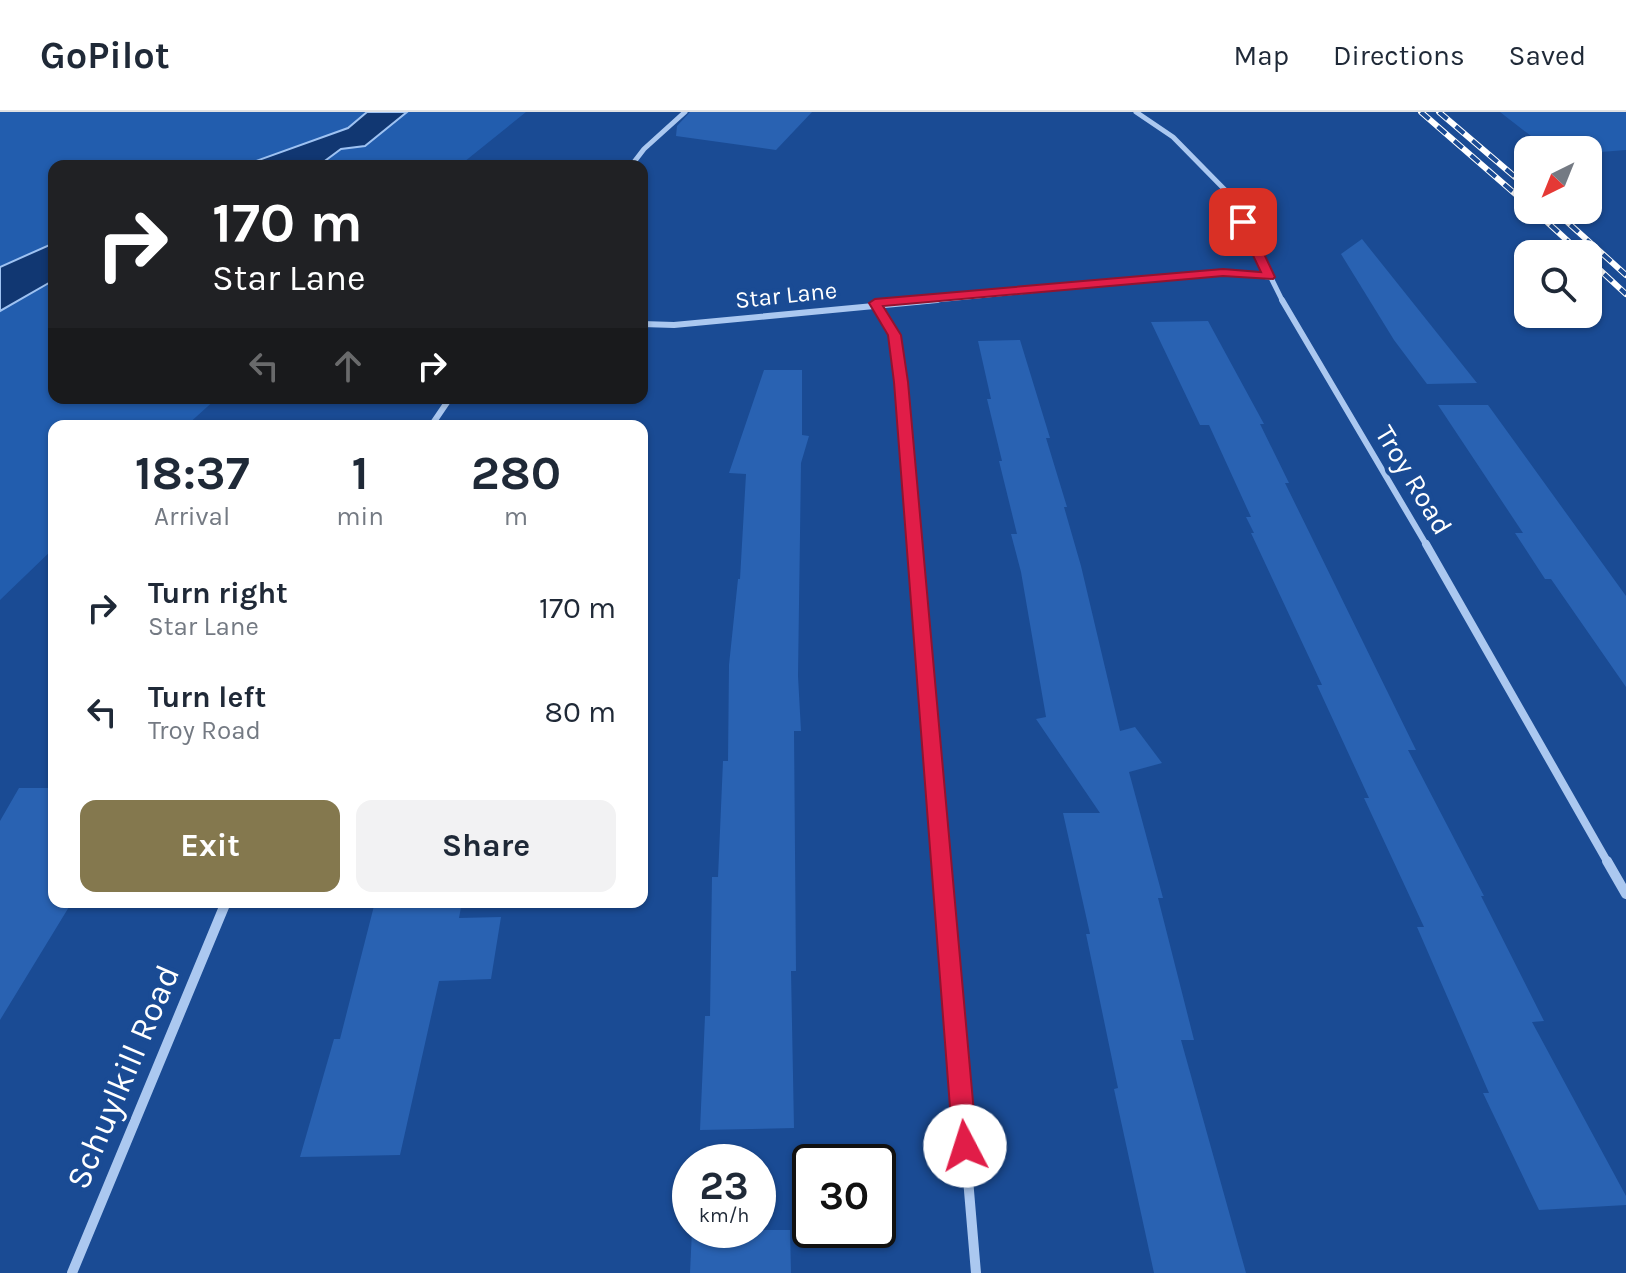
<!DOCTYPE html>
<style>
body{margin:0;font-family:Karla,sans-serif;background:#f2f2f3;color:#1f2937;height:100vh;display:flex;flex-direction:column;font-size:30px;white-space:nowrap}
*{box-sizing:border-box;margin:0}
p{font-size:26px;color:#747a83}
.icon{flex:none;width:44px;height:44px;fill:none;stroke:currentColor;stroke-width:2;stroke-linecap:round;stroke-linejoin:round}
.map{position:relative;flex:1;overflow:hidden}
.drawer{position:absolute;left:48px;top:308px;width:600px;height:488px;display:flex;flex-direction:column;background:#fff;border-radius:16px;box-shadow:0 2px 6px #0004}
.drawer>*{flex:none}
.guide{position:absolute;left:48px;top:48px;width:600px;height:244px;border-radius:16px;box-shadow:0 2px 6px #0004;background:#202124;color:#fff;overflow:hidden}
.needle{width:52px;rotate:223deg}
.tools{position:absolute;left:1514px;top:24px;display:grid;gap:16px}
.tools a{display:grid;place-items:center;width:88px;height:88px;border-radius:16px;background:#fff;box-shadow:0 2px 6px #0004;font-size:40px}
.speed{position:absolute;left:672px;top:1032px;display:flex;gap:16px;font-size:40px;font-weight:700;text-align:center}
.speed>*{display:grid;place-content:center;width:104px;height:104px;border-radius:50%;background:#fff;box-shadow:0 2px 6px #0004;line-height:1}
.speed small{font-size:20px;font-weight:400}
.speed .limit{border:4px solid #111;border-radius:12px;background:#fff;color:#111}
.pin{position:absolute;display:grid;place-items:center;width:68px;height:68px;color:#fff;margin:-34px;border-radius:16px;box-shadow:0 4px 12px #0006}
.me{position:absolute;width:88px;margin:-44px;rotate:355deg;stroke-linejoin:round;filter:drop-shadow(0 0 6px #0008)}
.turn{display:flex;align-items:center;gap:28px;height:168px;padding:0 32px;font-size:36px}
.turn .icon{width:104px;height:104px;stroke-width:2.5}
.turn b{display:block;font-size:56px;line-height:68px}
.lanes{display:flex;align-items:center;height:76px;padding:0 32px;background:#0003;justify-content:center;gap:40px;direction:ltr}
.lanes .off{opacity:.35}
.eta{display:flex;justify-content:space-evenly;align-items:center;height:136px;text-align:center}
.eta b{font-size:48px;font-weight:700;line-height:56px}
.button{display:flex;gap:16px;margin-top:auto;padding:16px 32px}
.button a{flex:1;height:92px;border-radius:16px;background:#84784e;color:#fff;font-size:32px;font-weight:700;line-height:92px;text-align:center}
.button a+a{background:#f2f2f3;color:#1f2937}
ul{padding:0;list-style:none}
li{display:flex;align-items:center;gap:24px;height:104px;padding:0 32px}
li div{flex:1}
li b{display:block;font-size:30px}
li em{font-style:normal}
header{display:flex;align-items:center;gap:48px;box-sizing:border-box;height:112px;padding:0 40px;background:#fff;border-bottom:2px solid #e0e1e3}
header strong{font-size:38px}
nav{display:flex;gap:44px;margin-inline-start:auto;font-size:28px}
.map>svg:first-child{display:block}
.green{fill:#225dae}
.water{fill:#113772;stroke:#9ec2f2;stroke-width:2}
.building{fill:#2962b2}
.lines{fill:none;stroke-linecap:round;stroke-linejoin:round}
.minor-far3{stroke:#abc8f0;stroke-width:5}
.minor-far2{stroke:#abc8f0;stroke-width:6}
.minor-far1{stroke:#abc8f0;stroke-width:8}
.minor{stroke:#abc8f0;stroke-width:10}
.rail-casing{stroke:#fff;stroke-width:6}
.rail{stroke:#1a4b94;stroke-width:4;stroke-dasharray:11;stroke-linecap:butt}
.route{fill:#e11d48;stroke:#92132f;stroke-width:2}
.labels{text-anchor:middle;dominant-baseline:central;stroke-width:8;stroke-linejoin:round;paint-order:stroke}
.far-street-label{font-size:24px;fill:#fff;stroke:#1a4b94}
.street-label{font-size:28px;fill:#fff;stroke:#1a4b94}
.near-street-label{font-size:34px;fill:#fff;stroke:#1a4b94}
</style>
<header>
<strong>GoPilot</strong>
<nav><a>Map</a><a>Directions</a><a>Saved</a></nav>
</header>
<div class="map">
<svg width="1626" height="1161" viewBox="0 0 1626 1161">
<rect width="100%" height="100%" fill="#1a4b94"/>
<g class="green">
<polygon points="0,0 526,0 459,54 54,54 54,286 217,286 186,314 54,314 54,436 0,488"/>
<polygon points="1500,0 1626,0 1626,38 1588,41 1588,38 1549,38"/>
</g>
<g class="water">
<polygon points="367,0 407,0 365,34 341,37 318,54 242,54 348,16"/>
<polygon points="54,131 54,168 0,199 0,155"/>
</g>
<g class="building">
<polygon points="690,0 812,0 776,38 676,24 677,14"/>
<polygon points="1362,127 1477,271 1427,272 1394,228 1341,142"/>
<polygon points="1208,209 1264,312 1260,312 1289,371 1285,371 1416,638 1408,638 1484,784 1481,784 1544,909 1532,910 1626,1084 1626,1093 1539,1098 1483,981 1489,981 1417,815 1424,815 1364,686 1369,686 1317,573 1322,573 1251,421 1254,421 1246,405 1251,405 1209,313 1200,313 1151,210"/>
<polygon points="1020,228 1050,326 1046,326 1067,395 1064,395 1081,454 1120,619 1135,615 1162,651 1129,660 1163,786 1158,786 1194,928 1181,928 1246,1161 1154,1161 1114,977 1118,976 1086,822 1090,822 1063,701 1100,701 1036,607 1046,605 1021,460 1011,422 1017,422 999,349 1002,349 987,287 991,287 978,229"/>
<polygon points="764,258 802,258 802,323 809,324 801,351 798,564 801,619 794,619 796,859 791,859 794,1016 700,1018 705,904 710,904 712,765 718,765 723,649 728,649 729,553 738,467 740,467 746,362 729,361"/>
<polygon points="1438,293 1488,293 1626,484 1626,575 1551,467 1545,467 1515,421 1523,421"/>
<polygon points="19,676 54,676 54,790 72,790 0,908 0,709"/>
<polygon points="375,790 462,790 459,806 501,805 491,867 439,869 400,1043 300,1045 334,927 340,927"/>
<polygon points="692,1118 790,1118 791,1161 690,1161"/>
</g>
<g class="lines">
<g class="minor-far3">
<polyline points="1136,0 1173,25 1230,83 1283,190"/>
<polyline points="631,54 644,37 685,0"/>
<polyline points="916,190 1223,160 1269,165"/>
</g>
<g class="minor-far2">
<polyline points="1282,188 1427,434"/>
<polyline points="875,191 895,223 915,434"/>
<polyline points="642,212 674,213 937,188"/>
<polyline points="431,314 450,286"/>
</g>
<g class="minor-far1">
<polyline points="915,432 941,751"/>
<polyline points="1426,432 1608,751"/>
</g>
<g class="minor">
<polyline points="941,749 976,1161"/>
<polyline points="1607,749 1626,782"/>
<polyline points="72,1161 226,790"/>
</g>
<defs>
<g id="rail">
<polyline points="1421,0 1528,93"/>
<polyline points="1439,0 1528,76"/>
<polyline points="1534,98 1582,142"/>
<polyline points="1554,98 1626,163"/>
<polyline points="1588,147 1626,182"/>
</g>
</defs>
<use href="#rail" class="rail-casing"/>
<use href="#rail" class="rail"/>
</g>
<polygon class="route" points="1243,107 1249,110 1275,165 1273,167 1223,164 883,194 901,223 908,270 977,1034 974,1042 965,1046 956,1042 953,1034 894,270 888,223 869,191 875,187 1223,157 1261,160 1237,110"/>
<g class="labels">
<g class="far-street-label">
<text transform="translate(786 183) rotate(-6)">Star Lane</text>
</g>
<g class="street-label">
<text transform="translate(1414 368) rotate(59)">Troy Road</text>
</g>
<g class="near-street-label">
<text transform="translate(123 965) rotate(-67)">Schuylkill Road</text>
</g>
</g>
</svg>
<div class="tools">
<a><svg class="needle" viewBox="-14 -14 28 28"><path d="M0-13l5 13h-10z" fill="#e53935"/><path d="M0 13l5-13h-10z" fill="#747a83"/></svg></a>
<a><svg class="icon" aria-label="search" viewBox="0 0 24 24"><circle cx="10" cy="10" r="6"/><path d="M15 15l6 6"/></svg></a>
</div>
<div class="speed"><div>23<small>km/h</small></div><div class="limit">30</div></div>
<div class="pin" style="left:1243px;top:110px;background:#d93025"><svg class="icon" aria-label="arrive" viewBox="0 0 24 24"><path d="M6 21V4h12l-3 4 3 4H6"/></svg></div>
<svg class="me" style="left:965px;top:1034px" viewBox="-20 -20 40 40"><circle r="19" fill="#fff"/><path d="M0-13L10 11 0 6-10 11z" fill="#e11d48"/></svg>
<div class="guide">
<div class="turn"><svg class="icon" aria-label="right" viewBox="0 0 24 24"><path d="M7 20v-9h11M14 6l5 5-5 5"/></svg><div><b>170 m</b>Star Lane</div></div>
<div class="lanes"><svg class="icon off" aria-label="left" viewBox="0 0 24 24"><path d="M17 20v-9H6M10 6l-5 5 5 5"/></svg><svg class="icon off" aria-label="ahead" viewBox="0 0 24 24"><path d="M12 20V5M6 11l6-6 6 6"/></svg><svg class="icon" aria-label="right" viewBox="0 0 24 24"><path d="M7 20v-9h11M14 6l5 5-5 5"/></svg></div>
</div>
<section class="drawer">
<div class="eta">
<div><b>18:37</b><p>Arrival</p></div>
<div><b>1</b><p>min</p></div>
<div><b>280</b><p>m</p></div>
</div>
<ul>
<li><svg class="icon" aria-label="right" viewBox="0 0 24 24"><path d="M7 20v-9h11M14 6l5 5-5 5"/></svg><div><b>Turn right</b><p>Star Lane</p></div><em>170 m</em></li>
<li><svg class="icon" aria-label="left" viewBox="0 0 24 24"><path d="M17 20v-9H6M10 6l-5 5 5 5"/></svg><div><b>Turn left</b><p>Troy Road</p></div><em>80 m</em></li>
</ul>
<div class="button"><a>Exit</a><a>Share</a></div>
</section>
</div>
